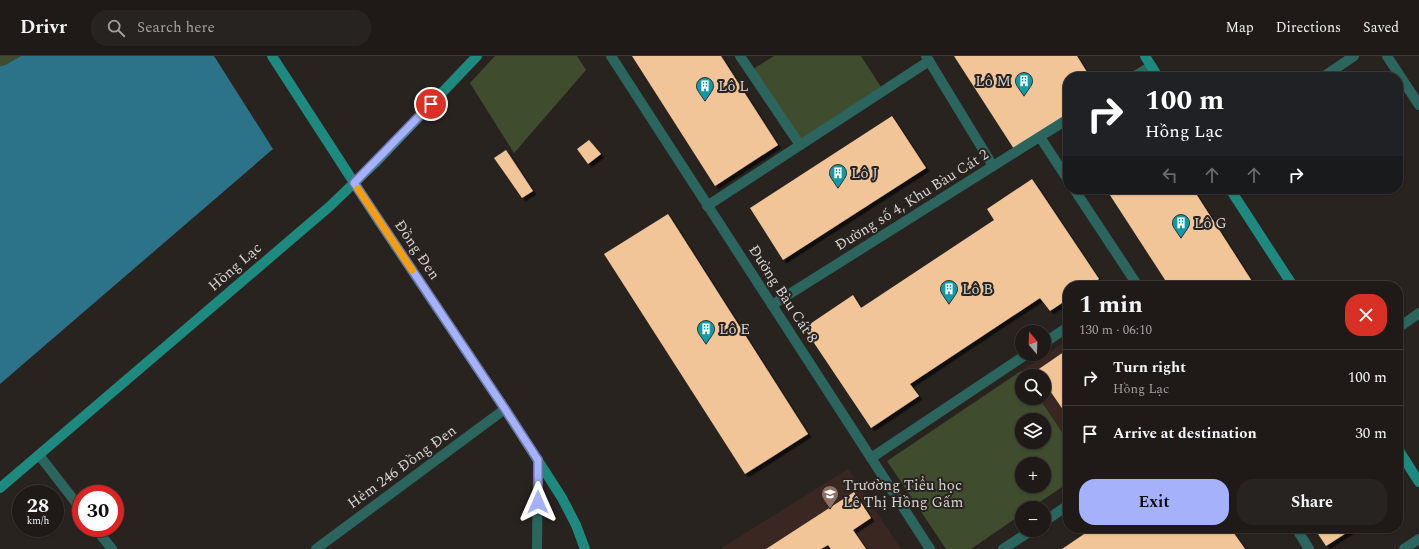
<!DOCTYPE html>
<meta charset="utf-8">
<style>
body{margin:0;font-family:Spectral,serif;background:#272321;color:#f1f3f6;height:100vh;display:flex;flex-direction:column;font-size:15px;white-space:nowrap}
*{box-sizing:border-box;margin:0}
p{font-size:13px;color:#a1a1a2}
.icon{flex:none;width:22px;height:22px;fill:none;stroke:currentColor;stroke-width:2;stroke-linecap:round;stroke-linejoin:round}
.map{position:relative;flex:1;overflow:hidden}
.panel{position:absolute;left:1063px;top:225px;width:340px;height:252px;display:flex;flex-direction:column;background:#1f1a18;border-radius:16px;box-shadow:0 1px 3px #0004,0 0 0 1px #3c3837}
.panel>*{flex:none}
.top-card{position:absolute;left:1063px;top:16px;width:340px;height:122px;border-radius:16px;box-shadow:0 1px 3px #0004,0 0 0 1px #3c3837;background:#202124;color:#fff;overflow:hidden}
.needle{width:26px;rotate:341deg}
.buttons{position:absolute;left:1015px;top:269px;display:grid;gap:8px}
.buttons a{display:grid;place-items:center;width:36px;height:36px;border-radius:50%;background:#1f1a18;box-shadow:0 1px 3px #0004,0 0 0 1px #3c3837;font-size:20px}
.speed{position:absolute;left:12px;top:429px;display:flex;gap:8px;font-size:20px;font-weight:700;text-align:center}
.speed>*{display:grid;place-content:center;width:52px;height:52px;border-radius:50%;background:#1f1a18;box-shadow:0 1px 3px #0004,0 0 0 1px #3c3837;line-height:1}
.speed small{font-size:10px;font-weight:400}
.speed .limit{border:6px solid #d22;background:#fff;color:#111}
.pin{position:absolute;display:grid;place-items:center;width:34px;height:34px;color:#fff;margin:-17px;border:2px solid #fff;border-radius:50%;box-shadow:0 1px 4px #0007}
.me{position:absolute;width:44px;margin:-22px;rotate:0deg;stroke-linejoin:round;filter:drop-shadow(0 0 3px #0008)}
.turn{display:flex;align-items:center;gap:14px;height:84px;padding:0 16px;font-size:18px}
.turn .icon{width:52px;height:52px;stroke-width:2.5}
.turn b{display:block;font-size:28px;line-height:34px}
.lanes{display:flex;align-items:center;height:38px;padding:0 16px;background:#0003;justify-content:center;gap:20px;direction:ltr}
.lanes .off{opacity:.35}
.round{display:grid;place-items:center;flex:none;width:42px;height:42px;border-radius:16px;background:#272321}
.head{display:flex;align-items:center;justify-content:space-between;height:68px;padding:0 16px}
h1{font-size:24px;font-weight:700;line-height:30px}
.button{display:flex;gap:8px;margin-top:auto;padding:8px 16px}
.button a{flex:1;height:46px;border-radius:16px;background:#a6b1fc;color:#111;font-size:16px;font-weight:700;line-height:46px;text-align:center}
.button a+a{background:#272321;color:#f1f3f6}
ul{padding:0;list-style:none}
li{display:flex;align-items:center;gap:12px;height:56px;padding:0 16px;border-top:1px solid #3c3837}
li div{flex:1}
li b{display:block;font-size:15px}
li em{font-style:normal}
header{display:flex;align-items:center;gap:24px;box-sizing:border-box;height:56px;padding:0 20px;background:#1f1a18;border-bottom:1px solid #3c3837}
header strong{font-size:19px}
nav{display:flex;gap:22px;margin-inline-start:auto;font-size:14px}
.search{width:280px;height:36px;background:#272321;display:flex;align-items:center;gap:10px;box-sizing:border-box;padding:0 14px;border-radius:16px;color:#a1a1a2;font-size:15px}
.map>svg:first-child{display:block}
.education{fill:#3a2722}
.green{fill:#3f4c2e;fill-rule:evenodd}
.water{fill:#2c7389}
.building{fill:#f2c599;filter:url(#shadow)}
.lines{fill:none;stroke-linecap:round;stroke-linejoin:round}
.lane{stroke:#2b655e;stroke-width:10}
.street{stroke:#2b655e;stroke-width:10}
.secondary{stroke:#1e897e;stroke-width:10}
.route-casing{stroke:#6c73a4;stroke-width:10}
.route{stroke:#a6b1fc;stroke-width:7}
.slow{stroke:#f59e0b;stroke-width:7}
.labels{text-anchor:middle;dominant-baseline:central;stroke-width:4;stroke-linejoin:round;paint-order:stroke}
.poi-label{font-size:15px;fill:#d6d2d0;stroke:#292320;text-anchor:start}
.street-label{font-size:15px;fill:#d6d2d0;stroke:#292320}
</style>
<header>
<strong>Drivr</strong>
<div class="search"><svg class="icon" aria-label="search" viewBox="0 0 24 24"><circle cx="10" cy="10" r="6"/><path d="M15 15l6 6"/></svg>Search here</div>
<nav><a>Map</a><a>Directions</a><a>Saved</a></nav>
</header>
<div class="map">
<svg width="1419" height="493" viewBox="0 0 1419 493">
<defs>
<filter id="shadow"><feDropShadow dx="3.5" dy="3.5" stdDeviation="0" flood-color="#0009"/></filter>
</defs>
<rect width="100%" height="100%" fill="#292320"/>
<g class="education">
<polygon points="1068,284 1068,385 1039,342 1044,342 1044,320 1024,320 1021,315"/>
<polygon points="848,413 901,493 720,493"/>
</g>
<g class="green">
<polygon points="0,0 21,0 5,9 0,10"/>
<polygon points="495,0 577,0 586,14 514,97 470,27"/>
<polygon points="774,0 861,0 883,34 797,89 750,15"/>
<path d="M 1021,315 L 1024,320 L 1022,320 L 1022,342 L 1039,342 L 1068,385 L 1068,427 L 1031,452 L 1022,452 L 1022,458 L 971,493 L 946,493 L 887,405 ZM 1022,364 L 1044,364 L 1044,386 L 1022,386 ZM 1022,408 L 1044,408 L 1044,430 L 1022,430 Z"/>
</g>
<polygon class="water" points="21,0 214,0 273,93 0,328 0,10 5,9"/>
<g class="building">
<polygon points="632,0 721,0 778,89 715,130"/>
<polygon points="954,0 1077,0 1090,21 1068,21 1068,58 1014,93"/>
<polygon points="892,60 926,112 783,204 750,152"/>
<polygon points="589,84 601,98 588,108 577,93"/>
<polygon points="506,94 533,135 522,142 494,102"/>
<polygon points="1032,123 1099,223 1088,230 1068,230 1068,243 1050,255 1040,242 910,328 919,340 871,372 804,272 853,239 861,252 994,164 987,153"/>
<polygon points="1106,133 1193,133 1255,230 1169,230"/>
<polygon points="668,158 808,378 745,418 604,198"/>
<polygon points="1068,293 1068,361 1044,326 1044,320 1040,320 1036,315"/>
<polygon points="854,436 871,462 853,474 866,493 831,493 828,489 821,493 766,493"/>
<polygon points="1093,472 1224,472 1227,476 1231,473 1245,493 1062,493"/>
<polygon points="1314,472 1354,472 1326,490"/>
</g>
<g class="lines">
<g class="lane">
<polyline points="740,0 800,89"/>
<polyline points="926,0 993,110"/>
<polyline points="1387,0 1419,49"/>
<polyline points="707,150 929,5"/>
<polyline points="1044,287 1068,271"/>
<polyline points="39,399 81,453"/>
<polyline points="871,402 1027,298"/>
<polyline points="1044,466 1068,449"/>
<polyline points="95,472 112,493"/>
<polyline points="316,493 505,353"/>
<polyline points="1003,493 1032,474"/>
</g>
<g class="street">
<polyline points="611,0 930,493"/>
<polyline points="1134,21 1151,10"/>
<polyline points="1323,21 1354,0"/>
<polyline points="1040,81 1068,124"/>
<polyline points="1074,133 1138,230"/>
<polyline points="772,249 1068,63"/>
<polyline points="1398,272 1419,257"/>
<polyline points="1296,472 1309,493"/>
<polyline points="537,493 538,404"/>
<polyline points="1404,493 1419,483"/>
</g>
<g class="secondary">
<polyline points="272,0 375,159 505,353 562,442 576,469 585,493"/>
<polyline points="1145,0 1158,21"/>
<polyline points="1230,133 1293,230"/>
<polyline points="1398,393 1419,426"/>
<polyline points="0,432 329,151 375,107 477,0"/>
</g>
</g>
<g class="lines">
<defs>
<polyline id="route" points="431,48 354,127 505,353 538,404 538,446"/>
</defs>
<use href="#route" class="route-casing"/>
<use href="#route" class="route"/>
<polyline class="slow" points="358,133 412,214"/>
</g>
<defs>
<symbol id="building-pin" viewBox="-11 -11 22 30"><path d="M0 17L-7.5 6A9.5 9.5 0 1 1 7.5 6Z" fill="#0f9aa8" stroke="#292320"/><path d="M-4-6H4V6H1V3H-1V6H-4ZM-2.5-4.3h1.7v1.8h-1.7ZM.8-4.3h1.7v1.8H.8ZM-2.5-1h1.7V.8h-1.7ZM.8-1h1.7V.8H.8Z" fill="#fff"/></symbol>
<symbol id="school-pin" viewBox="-11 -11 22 30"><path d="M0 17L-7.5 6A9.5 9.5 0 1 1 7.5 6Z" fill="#8d6e63" stroke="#292320"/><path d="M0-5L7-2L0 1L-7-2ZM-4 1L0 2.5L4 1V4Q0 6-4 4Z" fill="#fff"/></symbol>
</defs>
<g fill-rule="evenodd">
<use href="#building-pin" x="1014" y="15" width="20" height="27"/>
<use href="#building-pin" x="695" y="20" width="20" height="27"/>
<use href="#building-pin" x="828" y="107" width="20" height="27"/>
<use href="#building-pin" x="1171" y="157" width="20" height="27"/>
<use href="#building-pin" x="939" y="223" width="20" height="27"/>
<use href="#building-pin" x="696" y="263" width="20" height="27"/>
<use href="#school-pin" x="820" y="428" width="20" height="27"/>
</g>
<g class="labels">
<g class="poi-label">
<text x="1011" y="25" text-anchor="end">Lô M</text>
<text x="718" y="30">Lô L</text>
<text x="851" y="117">Lô J</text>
<text x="1194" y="167">Lô G</text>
<text x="962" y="233">Lô B</text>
<text x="719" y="273">Lô E</text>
<text x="843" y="429">Trươờng Tiểu học<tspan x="843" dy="17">Lê Thị Hồng Gấm</tspan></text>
</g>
<g class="street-label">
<text transform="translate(912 144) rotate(-32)">Đường số 4, Khu Bàu Cát 2</text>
<text transform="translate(417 194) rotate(56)">Đồng Đen</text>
<text transform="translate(235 211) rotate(-41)">Hồng Lạc</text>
<text transform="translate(783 238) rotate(57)">Đường Bàu Cát 8</text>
<text transform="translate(402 411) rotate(-36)">Hẻm 246 Đồng Đen</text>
</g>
</g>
</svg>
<div class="buttons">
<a><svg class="needle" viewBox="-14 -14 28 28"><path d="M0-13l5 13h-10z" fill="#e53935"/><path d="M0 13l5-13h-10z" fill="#a1a1a2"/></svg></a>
<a><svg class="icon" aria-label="search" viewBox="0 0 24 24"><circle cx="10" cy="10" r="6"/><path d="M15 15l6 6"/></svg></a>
<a><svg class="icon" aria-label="layers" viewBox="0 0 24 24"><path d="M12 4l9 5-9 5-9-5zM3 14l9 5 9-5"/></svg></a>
<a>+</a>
<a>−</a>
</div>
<div class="speed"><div>28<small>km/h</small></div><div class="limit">30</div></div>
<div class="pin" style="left:431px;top:48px;background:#d93025"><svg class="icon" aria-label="arrive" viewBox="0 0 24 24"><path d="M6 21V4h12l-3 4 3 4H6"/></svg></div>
<svg class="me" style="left:538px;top:446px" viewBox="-20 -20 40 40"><path d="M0-17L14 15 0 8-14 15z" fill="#a6b1fc" stroke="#fff" stroke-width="4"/></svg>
<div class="top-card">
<div class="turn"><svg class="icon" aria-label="right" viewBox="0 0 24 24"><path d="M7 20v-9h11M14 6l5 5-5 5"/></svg><div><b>100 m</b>Hồng Lạc</div></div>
<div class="lanes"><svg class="icon off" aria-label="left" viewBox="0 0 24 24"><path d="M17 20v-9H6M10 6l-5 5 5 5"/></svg><svg class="icon off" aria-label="ahead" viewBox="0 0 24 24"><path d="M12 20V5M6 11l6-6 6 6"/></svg><svg class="icon off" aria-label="ahead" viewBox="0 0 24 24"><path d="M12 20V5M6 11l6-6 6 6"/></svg><svg class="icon" aria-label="right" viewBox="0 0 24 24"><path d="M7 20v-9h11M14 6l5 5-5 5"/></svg></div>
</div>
<section class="panel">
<div class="head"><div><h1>1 min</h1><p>130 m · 06:10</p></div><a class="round" style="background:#d93025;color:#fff"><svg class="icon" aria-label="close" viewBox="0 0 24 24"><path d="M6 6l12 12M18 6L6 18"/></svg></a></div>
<ul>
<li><svg class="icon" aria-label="right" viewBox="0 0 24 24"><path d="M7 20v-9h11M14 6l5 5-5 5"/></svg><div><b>Turn right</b><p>Hồng Lạc</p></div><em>100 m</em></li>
<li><svg class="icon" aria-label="arrive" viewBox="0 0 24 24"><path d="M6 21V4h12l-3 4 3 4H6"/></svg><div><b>Arrive at destination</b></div><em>30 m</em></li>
</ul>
<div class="button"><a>Exit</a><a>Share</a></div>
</section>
</div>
